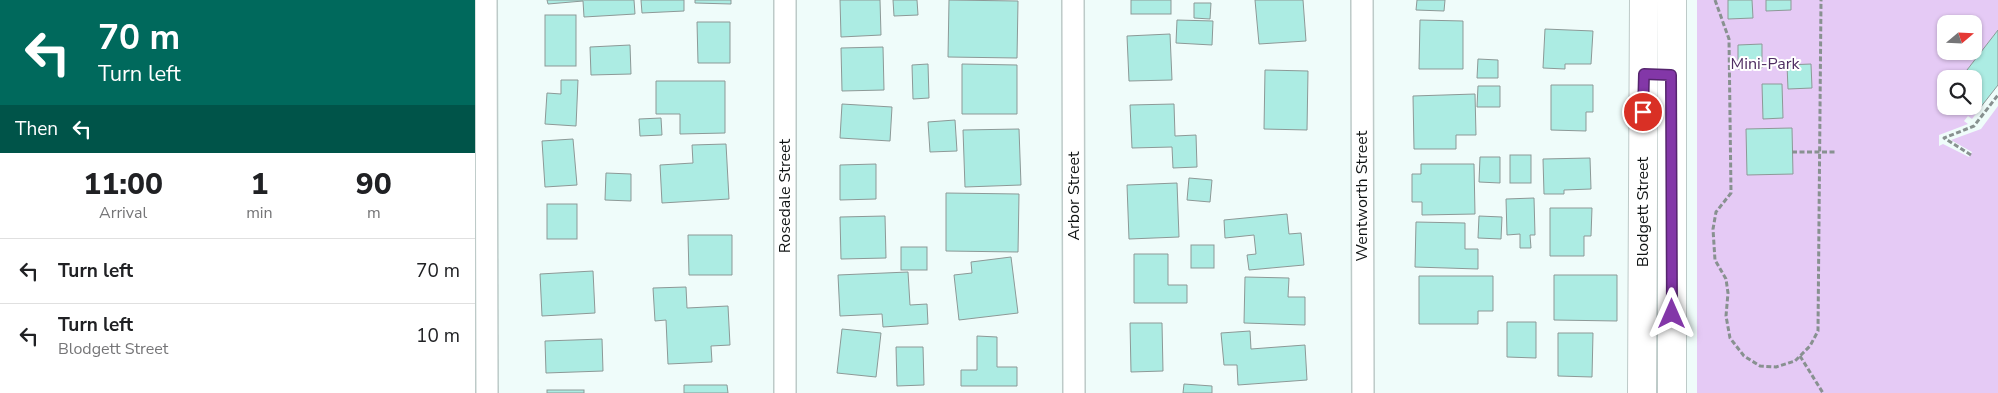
<!DOCTYPE html>
<style>
body{margin:0;font-family:"Nunito Sans",sans-serif;background:#f6f6f6;color:#202124;height:100vh;display:flex;flex-direction:column;font-size:19px;white-space:nowrap}
*{box-sizing:border-box;margin:0}
p{font-size:16px;color:#757577}
.icon{flex:none;width:28px;height:28px;fill:none;stroke:currentColor;stroke-width:2;stroke-linecap:round;stroke-linejoin:round}
.map{position:relative;flex:1;overflow:hidden}
.sheet{display:flex;flex-direction:column;background:#fff;width:475px}
.sheet>*{flex:none}
.guide{background:#00695c;color:#fff;overflow:hidden}
.needle{width:32px;rotate:71deg}
.controls{position:absolute;left:1462px;top:15px;display:grid;gap:10px}
.controls a{display:grid;place-items:center;width:45px;height:45px;border-radius:10px;background:#fff;box-shadow:0 1px 4px #0004;font-size:25px}
.pin{position:absolute;display:grid;place-items:center;width:42px;height:42px;color:#fff;margin:-21px;border:2px solid #fff;border-radius:50%;box-shadow:0 1px 5px #0007}
.me{position:absolute;width:55px;margin:-28px;rotate:0deg;stroke-linejoin:round;filter:drop-shadow(0 0 4px #0008)}
.turn{display:flex;align-items:center;gap:18px;height:105px;padding:0 15px;font-size:22px}
.turn .icon{width:65px;height:65px;stroke-width:2.5}
.turn b{display:block;font-size:35px;line-height:42px}
.then{display:flex;align-items:center;height:48px;padding:0 15px;background:#0003;gap:10px;font-size:19px}
.eta{display:flex;justify-content:space-evenly;align-items:center;height:85px;text-align:center}
.eta b{font-size:30px;font-weight:800;line-height:35px}
ul{padding:0;list-style:none}
li{display:flex;align-items:center;gap:15px;height:65px;padding:0 15px;border-top:1px solid #e0e0e0}
li div{flex:1}
li b{display:block;font-size:19px}
li em{font-style:normal}
main{display:flex;flex:1;min-height:0}
.map>svg:first-child{display:block}
.green{fill:#e5caf5;fill-rule:evenodd}
.building{fill:#acece3;stroke:#8d9997}
.lines{fill:none;stroke-linecap:round;stroke-linejoin:round}
.minor-casing{stroke:#bdcac8;stroke-width:24}
.secondary-casing{stroke:#bdcac8;stroke-width:30}
.path{stroke:#889190;stroke-width:3;stroke-dasharray:5 2.5;stroke-linecap:butt}
.minor{stroke:#fff;stroke-width:21}
.secondary{stroke:#fff;stroke-width:28}
.route-casing{stroke:#55246d;stroke-width:12}
.route{stroke:#8337a8;stroke-width:9}
.labels{text-anchor:middle;dominant-baseline:central;stroke-width:4;stroke-linejoin:round;paint-order:stroke}
.park-label{font-size:16px;fill:#4f2d62;stroke:#fff}
.street-label{font-size:16px;fill:#0f1313;stroke:#fff}
</style>
<main>
<section class="sheet">
<div class="guide">
<div class="turn"><svg class="icon" aria-label="left" viewBox="0 0 24 24"><path d="M17 20v-9H6M10 6l-5 5 5 5"/></svg><div><b>70 m</b>Turn left</div></div>
<div class="then">Then<svg class="icon" aria-label="left" viewBox="0 0 24 24"><path d="M17 20v-9H6M10 6l-5 5 5 5"/></svg></div>
</div>
<div class="eta">
<div><b>11:00</b><p>Arrival</p></div>
<div><b>1</b><p>min</p></div>
<div><b>90</b><p>m</p></div>
</div>
<ul>
<li><svg class="icon" aria-label="left" viewBox="0 0 24 24"><path d="M17 20v-9H6M10 6l-5 5 5 5"/></svg><div><b>Turn left</b></div><em>70 m</em></li>
<li><svg class="icon" aria-label="left" viewBox="0 0 24 24"><path d="M17 20v-9H6M10 6l-5 5 5 5"/></svg><div><b>Turn left</b><p>Blodgett Street</p></div><em>10 m</em></li>
</ul>
</section>
<div class="map">
<svg width="1523" height="393" viewBox="0 0 1523 393">
<rect width="100%" height="100%" fill="#effcfa"/>
<path class="green" d="M 1222,0 L 1523,0 L 1523,30 L 1485,79 L 1471,79 L 1471,106 L 1499,106 L 1499,102 L 1501,104 L 1499,108 L 1503,111 L 1497,119 L 1493,116 L 1489,121 L 1493,124 L 1464,135 L 1464,146 L 1468,144 L 1494,157 L 1497,152 L 1476,140 L 1506,129 L 1523,106 L 1523,393 L 1222,393 ZM 1471,24 L 1499,24 L 1499,51 L 1471,51 Z"/>
<g class="building">
<polygon points="72,0 159,0 160,14 109,17 108,1 73,4"/>
<polygon points="166,0 209,0 209,11 167,13"/>
<polygon points="220,0 256,0 256,4 220,3"/>
<polygon points="365,0 405,0 406,35 366,37"/>
<polygon points="418,0 442,0 443,15 419,16"/>
<polygon points="474,0 543,1 542,58 473,57"/>
<rect x="656" y="0" width="40" height="14"/>
<polygon points="780,0 828,0 831,41 784,44"/>
<polygon points="942,0 970,0 969,11 941,10"/>
<polygon points="1253,0 1277,0 1278,18 1253,19"/>
<polygon points="1291,0 1316,0 1316,10 1291,11"/>
<polygon points="719,3 736,3 735,19 719,18"/>
<rect x="70" y="15" width="31" height="51"/>
<polygon points="702,20 738,21 737,45 701,43"/>
<polygon points="945,20 988,21 988,69 944,69"/>
<polygon points="222,22 255,22 255,63 223,63"/>
<polygon points="1070,29 1118,31 1116,64 1090,64 1090,69 1068,68"/>
<polygon points="1523,30 1523,85 1505,108 1499,102 1499,79 1485,79"/>
<polygon points="695,34 697,80 654,81 652,36"/>
<polygon points="1287,44 1287,68 1263,69 1263,45"/>
<polygon points="155,45 156,74 116,75 115,47"/>
<polygon points="408,47 409,90 367,91 366,48"/>
<polygon points="1003,59 1023,60 1023,78 1002,78"/>
<polygon points="453,64 454,98 438,99 437,65"/>
<polygon points="487,64 542,65 542,114 487,114"/>
<polygon points="1336,64 1337,88 1313,89 1312,65"/>
<polygon points="790,70 833,71 832,130 789,129"/>
<polygon points="86,80 103,80 101,126 70,124 72,93 86,94"/>
<polygon points="181,81 250,81 250,133 205,134 205,114 181,114"/>
<polygon points="1287,84 1307,84 1308,118 1288,119"/>
<polygon points="1076,85 1118,85 1118,112 1111,112 1111,131 1076,130"/>
<polygon points="1003,86 1025,86 1025,107 1002,107"/>
<polygon points="1000,94 1001,135 981,135 981,149 939,149 938,96"/>
<polygon points="367,104 417,107 415,141 365,138"/>
<polygon points="699,104 700,136 721,135 722,167 698,168 697,147 657,148 655,105"/>
<polygon points="186,118 187,135 165,136 164,119"/>
<polygon points="480,120 482,151 455,152 453,122"/>
<polygon points="1317,128 1318,174 1272,175 1271,129"/>
<polygon points="544,129 546,185 490,187 488,130"/>
<polygon points="98,139 102,185 70,187 67,141"/>
<polygon points="251,144 254,199 187,203 185,165 218,163 217,145"/>
<rect x="1035" y="155" width="21" height="28"/>
<polygon points="1005,157 1025,157 1025,183 1004,182"/>
<polygon points="1115,158 1116,189 1089,190 1089,194 1069,194 1068,159"/>
<polygon points="401,164 401,199 365,200 365,165"/>
<polygon points="946,164 999,164 1000,214 947,215 947,202 937,202 937,174 946,174"/>
<polygon points="131,173 156,174 156,201 130,200"/>
<polygon points="714,178 737,180 735,202 712,200"/>
<polygon points="702,183 704,237 654,239 652,185"/>
<polygon points="471,193 544,194 543,252 471,251"/>
<polygon points="1059,198 1060,235 1055,235 1056,248 1045,248 1045,234 1032,235 1031,199"/>
<rect x="72" y="204" width="30" height="35"/>
<polygon points="1075,208 1117,208 1116,236 1109,236 1109,256 1075,256"/>
<polygon points="812,214 814,234 826,233 829,265 774,270 772,255 781,254 779,235 750,238 749,220"/>
<polygon points="410,216 411,258 366,259 365,217"/>
<polygon points="1004,216 1027,217 1026,239 1003,238"/>
<polygon points="941,222 990,223 990,249 1003,249 1003,269 940,267"/>
<polygon points="213,235 257,235 257,275 214,275"/>
<rect x="716" y="245" width="23" height="23"/>
<rect x="426" y="247" width="26" height="23"/>
<polygon points="659,254 693,254 693,285 712,285 712,303 659,303"/>
<polygon points="536,257 543,313 484,320 479,275 497,273 496,262"/>
<polygon points="118,271 120,313 67,316 65,274"/>
<polygon points="433,272 435,305 452,304 453,324 408,327 407,314 365,316 363,275"/>
<polygon points="1079,275 1142,275 1142,321 1079,320"/>
<polygon points="944,276 1018,276 1018,311 1003,311 1003,324 944,324"/>
<polygon points="770,277 814,278 813,297 830,297 830,325 769,323"/>
<polygon points="211,287 212,308 253,306 255,345 236,346 237,362 193,364 191,320 180,321 178,288"/>
<polygon points="1032,322 1061,322 1061,358 1032,357"/>
<polygon points="655,323 687,323 688,371 656,372"/>
<polygon points="367,329 406,333 401,377 362,373"/>
<polygon points="775,331 776,349 830,345 832,380 763,385 762,365 749,365 746,333"/>
<polygon points="1083,333 1118,333 1117,377 1083,376"/>
<polygon points="502,336 522,337 522,367 542,367 542,386 486,386 486,370 502,370"/>
<polygon points="127,339 128,371 71,373 70,341"/>
<polygon points="421,347 448,347 449,385 422,386"/>
<polygon points="709,384 737,386 737,393 708,393"/>
<polygon points="209,385 252,385 253,393 209,393"/>
<rect x="72" y="390" width="37" height="3"/>
</g>
<g class="lines">
<defs>
<g id="minor">
<polyline points="11,0 12,393"/>
<polyline points="598,0 599,393"/>
<polyline points="887,0 888,393"/>
<polyline points="310,393 310,0"/>
</g>
<g id="secondary">
<polyline points="1197,0 1197,393"/>
<polyline points="1167,393 1169,0"/>
</g>
</defs>
<use href="#minor" class="minor-casing"/>
<use href="#secondary" class="secondary-casing"/>
<g class="path">
<polyline points="1240,0 1254,39 1256,193 1241,212 1238,229 1240,260 1251,279 1253,293 1251,316 1255,338 1269,356 1285,366 1301,367 1320,361 1335,346 1343,331 1346,0"/>
<polyline points="1317,152 1361,152"/>
<polyline points="1496,155 1469,138 1499,126 1523,95"/>
<polyline points="1325,356 1348,393"/>
</g>
<use href="#minor" class="minor"/>
<use href="#secondary" class="secondary"/>
</g>
<g class="lines">
<defs>
<polyline id="route" points="1168,112 1169,74 1196,75 1197,314"/>
</defs>
<use href="#route" class="route-casing"/>
<use href="#route" class="route"/>
</g>
<g class="labels">
<g class="park-label">
<text x="1290" y="64">Mini-Park</text>
</g>
<g class="street-label">
<text transform="translate(310 196) rotate(-90)">Rosedale Street</text>
<text transform="translate(599 196) rotate(-90)">Arbor Street</text>
<text transform="translate(887 196) rotate(-90)">Wentworth Street</text>
<text transform="translate(1168 212) rotate(-90)">Blodgett Street</text>
</g>
</g>
</svg>
<div class="controls">
<a><svg class="needle" viewBox="-14 -14 28 28"><path d="M0-13l5 13h-10z" fill="#e53935"/><path d="M0 13l5-13h-10z" fill="#757577"/></svg></a>
<a><svg class="icon" aria-label="search" viewBox="0 0 24 24"><circle cx="10" cy="10" r="6"/><path d="M15 15l6 6"/></svg></a>
</div>
<div class="pin" style="left:1168px;top:112px;background:#d93025"><svg class="icon" aria-label="arrive" viewBox="0 0 24 24"><path d="M6 21V4h12l-3 4 3 4H6"/></svg></div>
<svg class="me" style="left:1197px;top:314px" viewBox="-20 -20 40 40"><path d="M0-17L14 15 0 8-14 15z" fill="#8337a8" stroke="#fff" stroke-width="4"/></svg>
</div>
</main>
